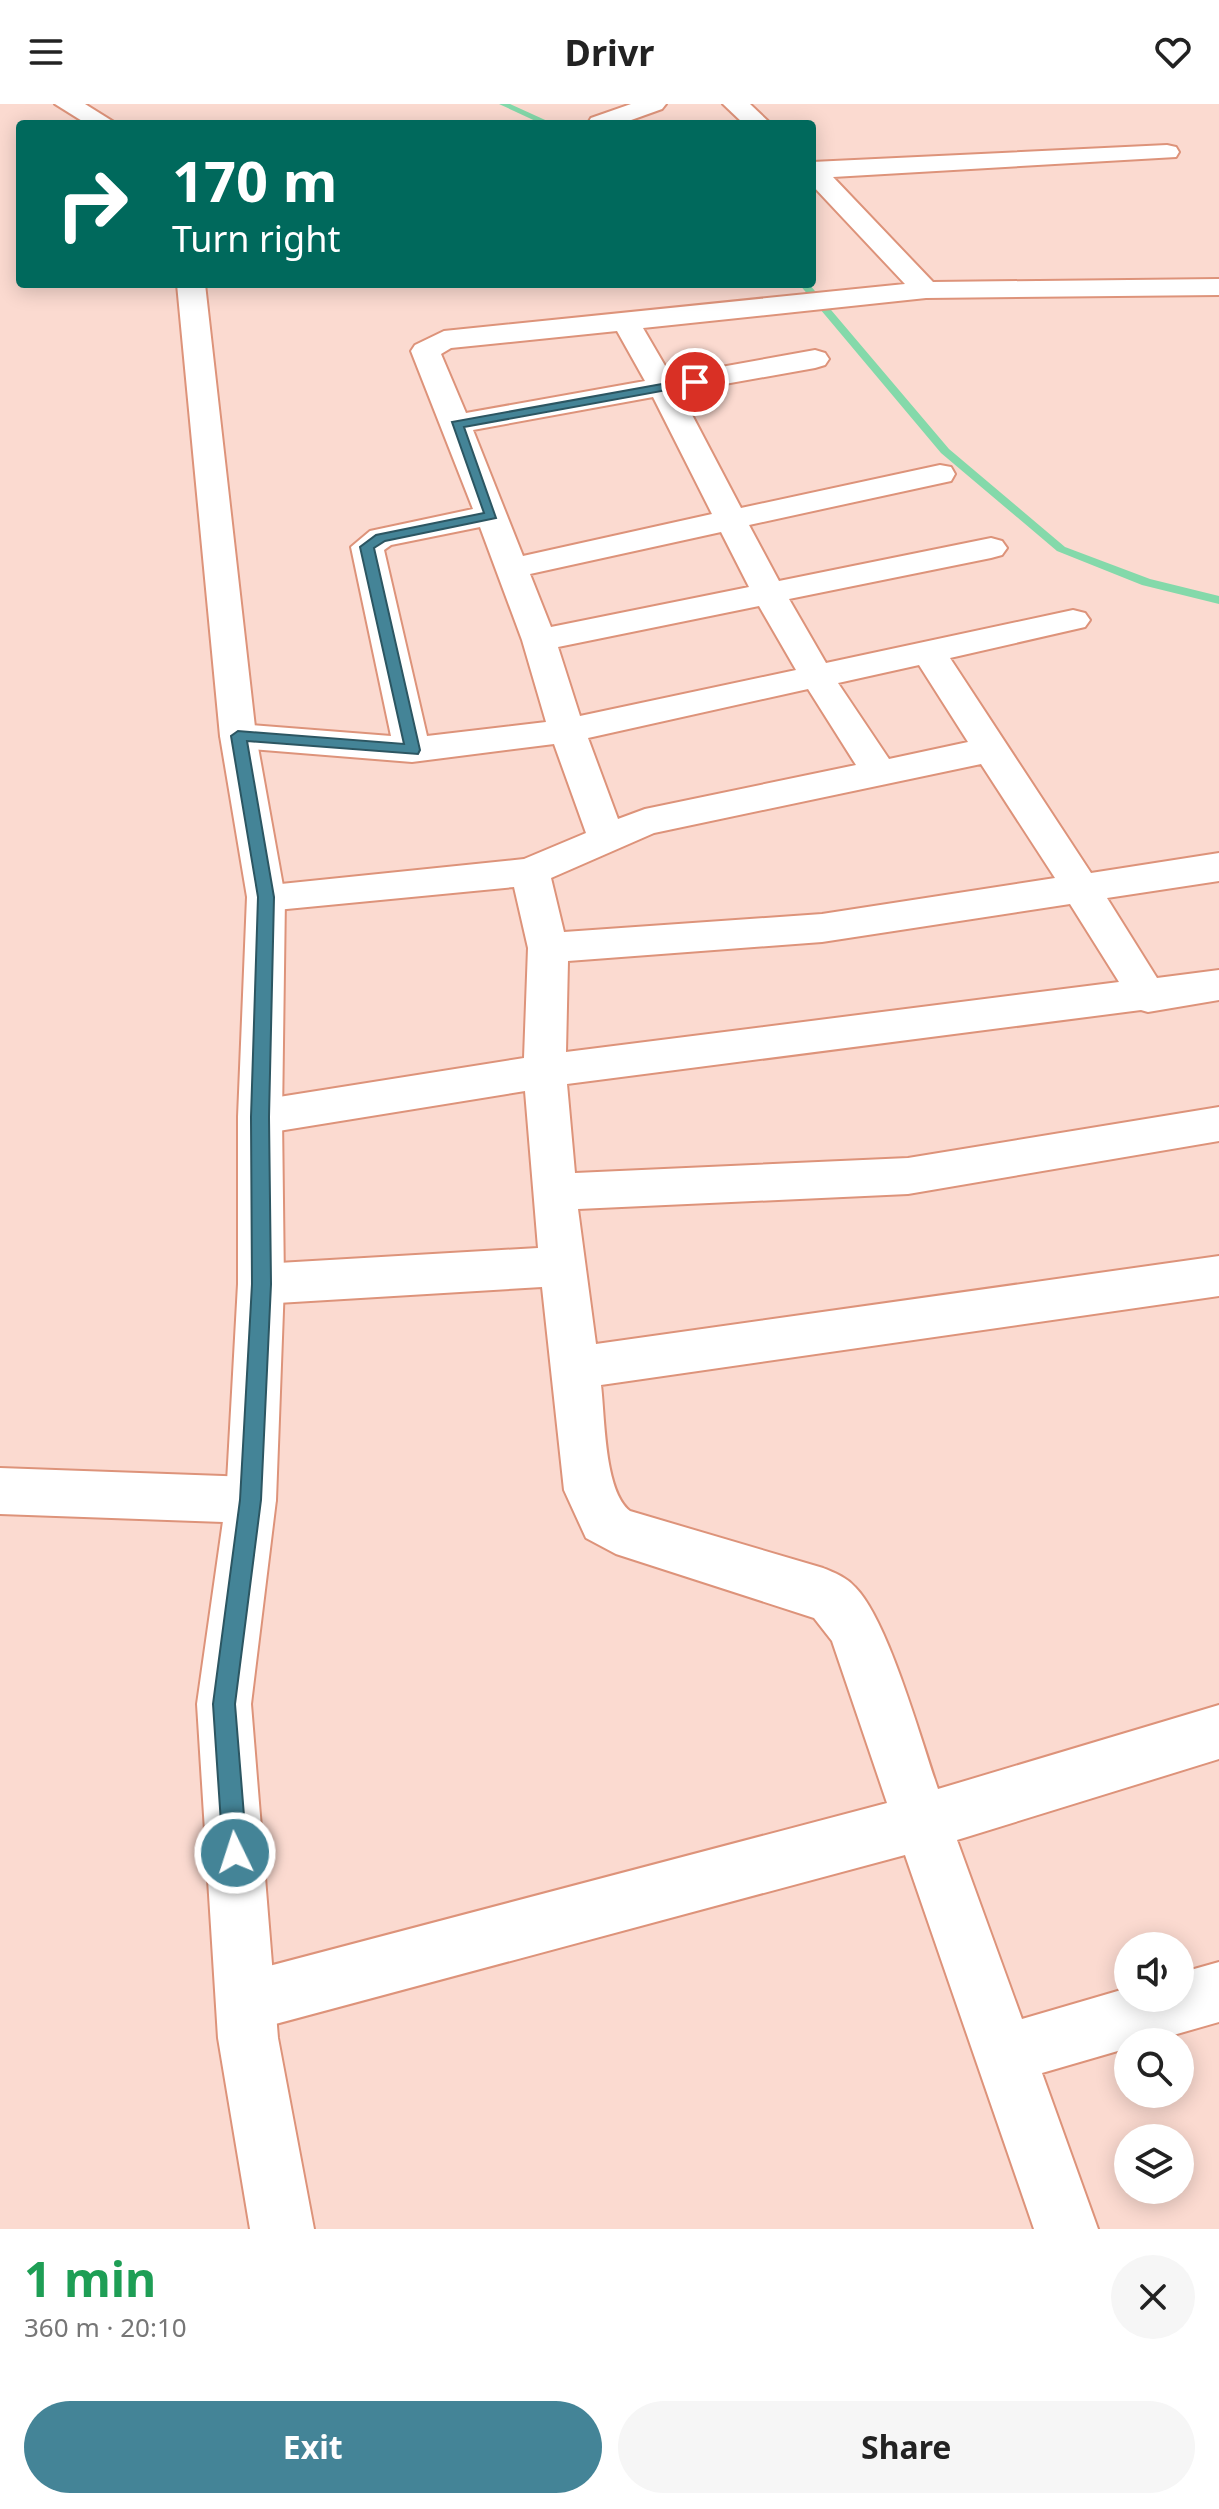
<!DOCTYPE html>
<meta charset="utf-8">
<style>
body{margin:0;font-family:"Noto Sans",sans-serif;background:#f6f6f6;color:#222;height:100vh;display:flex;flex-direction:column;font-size:30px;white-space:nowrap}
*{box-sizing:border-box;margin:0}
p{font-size:26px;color:#767676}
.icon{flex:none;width:44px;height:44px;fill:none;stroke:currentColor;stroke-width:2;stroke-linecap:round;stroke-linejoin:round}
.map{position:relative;height:2125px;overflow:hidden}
.panel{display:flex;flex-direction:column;background:#fff;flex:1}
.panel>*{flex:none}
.top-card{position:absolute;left:16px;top:16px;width:800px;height:168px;border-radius:8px;box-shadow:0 4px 20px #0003;background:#00695c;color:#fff;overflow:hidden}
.buttons{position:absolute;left:1114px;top:1828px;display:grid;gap:16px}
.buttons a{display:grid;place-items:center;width:80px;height:80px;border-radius:50%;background:#fff;box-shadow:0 4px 20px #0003;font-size:40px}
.pin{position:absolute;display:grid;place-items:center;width:68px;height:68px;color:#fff;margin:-34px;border:4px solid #fff;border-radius:50%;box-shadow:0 2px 8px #0007}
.me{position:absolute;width:88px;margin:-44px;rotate:356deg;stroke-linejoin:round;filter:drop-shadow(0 0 6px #0008)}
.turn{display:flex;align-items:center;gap:28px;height:168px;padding:0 24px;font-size:36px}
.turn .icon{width:104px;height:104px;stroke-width:2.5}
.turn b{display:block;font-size:56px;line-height:68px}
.round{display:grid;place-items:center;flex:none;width:84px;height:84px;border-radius:42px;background:#f6f6f6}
.headline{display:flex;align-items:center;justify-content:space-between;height:136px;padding:0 24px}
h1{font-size:48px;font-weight:700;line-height:60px;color:#1e9e55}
.action{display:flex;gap:16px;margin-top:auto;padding:16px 24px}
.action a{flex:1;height:92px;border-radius:48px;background:#448497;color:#fff;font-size:32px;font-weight:700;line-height:92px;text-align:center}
.action a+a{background:#f6f6f6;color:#222}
header{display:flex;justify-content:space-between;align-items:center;height:104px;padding:0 24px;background:#fff;font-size:36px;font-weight:700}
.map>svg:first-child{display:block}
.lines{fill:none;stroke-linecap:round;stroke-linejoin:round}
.stream{fill:#84d9aa;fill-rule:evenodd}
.street-casing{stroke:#dd937a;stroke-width:4}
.secondary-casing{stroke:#dd937a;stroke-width:4}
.street{fill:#fff;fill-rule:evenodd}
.secondary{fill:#fff;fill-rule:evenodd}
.route{fill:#448497;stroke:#2c5662;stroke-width:2}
</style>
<header><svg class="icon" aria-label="menu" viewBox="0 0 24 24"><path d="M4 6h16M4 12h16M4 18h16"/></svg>Drivr<svg class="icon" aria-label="heart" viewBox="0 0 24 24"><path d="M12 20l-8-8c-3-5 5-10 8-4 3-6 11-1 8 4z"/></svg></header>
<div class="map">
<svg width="1219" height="2125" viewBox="0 0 1219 2125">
<rect width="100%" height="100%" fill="#fbdad0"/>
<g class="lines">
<g class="stream">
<polygon points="499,0 510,0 554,20 542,20"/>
<polygon points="799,180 809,180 949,345 1065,443 1150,475 1219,492 1219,500 1142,481 1057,447 941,349"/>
</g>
<defs>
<g id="street">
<polygon points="631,0 666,0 662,5 620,20 588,19 591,14"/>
<polygon points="723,0 750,0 771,20 744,20"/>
<path d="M 1167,41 L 1176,43 L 1179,48 L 1176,53 L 833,73 L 933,178 L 1219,175 L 1219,191 L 926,194 L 643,224 L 671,272 L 815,246 L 825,249 L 829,255 L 825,261 L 815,264 L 680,288 L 741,404 L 940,361 L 951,363 L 955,370 L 951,377 L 749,421 L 779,477 L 991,434 L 1002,437 L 1007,444 L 1002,451 L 991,454 L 789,495 L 826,559 L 1073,506 L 1085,509 L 1090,516 L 1085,523 L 950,554 L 1091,769 L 1219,749 L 1219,777 L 1107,794 L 1157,874 L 1219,866 L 1219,896 L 1148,908 L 1141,906 L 567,980 L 575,1069 L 908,1054 L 1219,1003 L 1219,1037 L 908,1090 L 578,1105 L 596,1240 L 1219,1152 L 1219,1192 L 601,1281 C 605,1313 604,1387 630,1407 L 823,1464 C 835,1469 846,1473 855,1483 C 888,1516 921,1636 938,1685 L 1219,1601 L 1219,1655 L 957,1736 L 1022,1915 L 1128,1884 L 1128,1894 L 1180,1894 L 1180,1869 L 1219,1858 L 1219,1918 L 1149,1938 L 1128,1938 L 1128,1944 L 1042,1969 L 1098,2125 L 1034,2125 L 905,1751 L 246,1928 L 225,1919 L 216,1898 L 225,1877 L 246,1868 L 887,1699 L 832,1537 L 814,1514 L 616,1450 L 586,1434 L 564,1386 L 542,1183 L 261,1200 L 245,1194 L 238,1180 L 245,1166 L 261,1160 L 538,1144 L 525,987 L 260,1030 L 245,1025 L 238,1013 L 245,1001 L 260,996 L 524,954 L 528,844 L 514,783 L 266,807 L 252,803 L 247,793 L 252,783 L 524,755 L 586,729 L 554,640 L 412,658 L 238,644 L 225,640 L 220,632 L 225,624 L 238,620 L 391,632 L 351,443 L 370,427 L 473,405 L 411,247 L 415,241 L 444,227 L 905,180 L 812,81 L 812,58 ZM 617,227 L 645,277 L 466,309 L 441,250 L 451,244 ZM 653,293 L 712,410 L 523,452 L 473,326 ZM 480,423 L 522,536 L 546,618 L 427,632 L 384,446 L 391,441 ZM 721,428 L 749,483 L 551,523 L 530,470 ZM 759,502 L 796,566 L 580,612 L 558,543 ZM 919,561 L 968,638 L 889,655 L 838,579 ZM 808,585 L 856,661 L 645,705 L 618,715 L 588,634 ZM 981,660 L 1055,774 L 822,810 L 564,828 L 551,774 L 654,729 ZM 1070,800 L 1119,878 L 566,948 L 568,857 L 822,838 Z"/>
<polygon points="0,1364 251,1373 269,1380 276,1396 269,1412 251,1419 0,1410"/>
</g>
<g id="secondary">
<polygon points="55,0 85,0 117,20 87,20"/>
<polygon points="177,180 205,180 256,632 285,793 282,1013 284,1180 276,1396 251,1600 278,1934 314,2125 250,2125 218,1934 197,1600 226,1396 238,1180 238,1013 247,793 220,632"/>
</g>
</defs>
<use href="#street" class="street-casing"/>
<use href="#secondary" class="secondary-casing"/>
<use href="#street" class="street"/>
<use href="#secondary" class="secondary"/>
</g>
<polygon class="route" points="695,274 700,275 700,280 464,323 496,414 385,437 374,444 420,646 418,650 247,637 274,793 269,1013 271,1180 261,1396 235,1600 247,1749 243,1758 235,1761 227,1758 223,1749 213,1600 240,1396 252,1180 251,1013 258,793 231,632 238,627 404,640 360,443 376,431 484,409 452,318"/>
</svg>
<div class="buttons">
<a><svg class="icon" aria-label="sound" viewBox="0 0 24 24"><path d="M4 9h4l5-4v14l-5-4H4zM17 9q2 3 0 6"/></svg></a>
<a><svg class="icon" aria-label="search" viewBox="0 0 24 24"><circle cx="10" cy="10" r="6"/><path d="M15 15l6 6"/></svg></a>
<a><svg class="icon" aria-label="layers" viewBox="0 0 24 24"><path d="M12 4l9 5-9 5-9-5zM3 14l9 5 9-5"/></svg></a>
</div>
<div class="pin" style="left:695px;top:278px;background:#d93025"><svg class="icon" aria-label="arrive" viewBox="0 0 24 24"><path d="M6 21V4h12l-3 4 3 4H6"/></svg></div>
<svg class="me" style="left:235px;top:1749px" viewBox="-20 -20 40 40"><circle r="17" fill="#448497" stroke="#fff" stroke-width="3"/><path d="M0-11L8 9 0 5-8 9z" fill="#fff"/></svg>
<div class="top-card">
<div class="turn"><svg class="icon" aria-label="right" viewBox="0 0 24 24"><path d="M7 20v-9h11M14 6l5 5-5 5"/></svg><div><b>170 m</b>Turn right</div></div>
</div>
</div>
<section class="panel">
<div class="headline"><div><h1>1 min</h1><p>360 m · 20:10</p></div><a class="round"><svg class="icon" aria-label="close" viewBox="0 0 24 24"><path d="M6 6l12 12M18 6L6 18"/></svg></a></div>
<div class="action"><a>Exit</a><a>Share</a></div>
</section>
